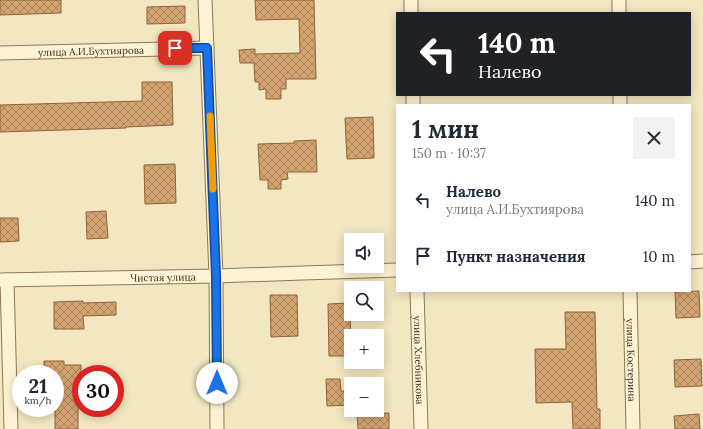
<!DOCTYPE html>
<html lang="ru">
<meta charset="utf-8">
<style>
body{margin:0;font-family:Lora,serif;background:#f2f2f3;color:#1f2937;height:100vh;display:flex;flex-direction:column;font-size:15px;white-space:nowrap}
*{box-sizing:border-box;margin:0}
p{font-size:13px;color:#747a83}
.icon{flex:none;width:22px;height:22px;fill:none;stroke:currentColor;stroke-width:2;stroke-linecap:round;stroke-linejoin:round}
.map{position:relative;flex:1;overflow:hidden}
.details{position:absolute;left:396px;top:104px;width:295px;height:188px;display:flex;flex-direction:column;background:#fff;border-radius:0px;box-shadow:0 2px 10px #0003}
.details>*{flex:none}
.top-card{position:absolute;left:396px;top:12px;width:295px;height:84px;border-radius:0px;box-shadow:0 2px 10px #0003;background:#202124;color:#fff;overflow:hidden}
.tools{position:absolute;left:344px;top:233px;display:grid;gap:8px}
.tools a{display:grid;place-items:center;width:40px;height:40px;border-radius:0px;background:#fff;box-shadow:0 2px 10px #0003;font-size:20px}
.speed{position:absolute;left:12px;top:365px;display:flex;gap:8px;font-size:20px;font-weight:700;text-align:center}
.speed>*{display:grid;place-content:center;width:52px;height:52px;border-radius:50%;background:#fff;box-shadow:0 2px 10px #0003;line-height:1}
.speed small{font-size:10px;font-weight:400}
.speed .limit{border:6px solid #d22;background:#fff;color:#111}
.pin{position:absolute;display:grid;place-items:center;width:34px;height:34px;color:#fff;margin:-17px;border-radius:8px;box-shadow:0 2px 6px #0006}
.me{position:absolute;width:44px;margin:-22px;rotate:0deg;stroke-linejoin:round;filter:drop-shadow(0 0 3px #0008)}
.turn{display:flex;align-items:center;gap:14px;height:84px;padding:0 16px;font-size:18px}
.turn .icon{width:52px;height:52px;stroke-width:2.5}
.turn b{display:block;font-size:28px;line-height:34px}
.round{display:grid;place-items:center;flex:none;width:42px;height:42px;border-radius:0px;background:#f2f2f3}
.summary{display:flex;align-items:center;justify-content:space-between;height:68px;padding:0 16px}
h1{font-size:24px;font-weight:700;line-height:30px}
ul{padding:0;list-style:none}
li{display:flex;align-items:center;gap:12px;height:56px;padding:0 16px}
li div{flex:1}
li b{display:block;font-size:15px}
li em{font-style:normal}
.map>svg:first-child{display:block}
.building{fill:url(#building-cross-hatch);stroke:#8f6239}
.lines{fill:none;stroke-linecap:round;stroke-linejoin:round}
.minor-casing{stroke:#8e7856;stroke-width:15}
.minor{stroke:#fcf3d5;stroke-width:13}
.route-casing{stroke:#114b97;stroke-width:10}
.route{stroke:#1a73e8;stroke-width:7}
.slow{stroke:#f59e0b;stroke-width:7}
.labels{text-anchor:middle;dominant-baseline:central;stroke-width:3;stroke-linejoin:round;paint-order:stroke}
.street-label{font-size:10px;fill:#3c2e1c;stroke:#f9f1d1}
</style>
<div class="map">
<svg width="703" height="429" viewBox="0 0 703 429">
<defs>
<pattern id="building-cross-hatch" width="8" height="8" patternUnits="userSpaceOnUse"><rect width="8" height="8" fill="#d4a372"/><path d="M0 0l8 8M0 8l8-8" fill="none" stroke="#ad855d"/></pattern>
</defs>
<rect width="100%" height="100%" fill="#f2e7c0"/>
<g class="building">
<polygon points="0,0 61,0 61,13 0,15"/>
<polygon points="255,0 314,0 316,79 286,79 286,89 281,89 281,99 266,99 266,89 259,90 259,82 255,82 254,63 240,63 239,50 255,49 255,54 300,53 299,19 256,20"/>
<polygon points="185,6 185,23 147,24 147,7"/>
<polygon points="142,82 172,82 173,125 126,127 126,128 0,132 0,105 142,101"/>
<polygon points="373,117 374,158 347,159 345,118"/>
<polygon points="316,140 317,172 287,172 288,179 281,180 281,189 268,189 268,180 260,180 258,144 294,143 294,141"/>
<polygon points="175,164 176,203 145,204 144,165"/>
<polygon points="106,211 108,238 87,239 86,212"/>
<polygon points="0,218 18,218 19,241 0,242"/>
<polygon points="699,291 700,317 676,318 675,292"/>
<polygon points="270,295 297,295 298,336 271,337"/>
<polygon points="83,301 83,303 116,302 116,315 83,316 84,329 54,329 54,302"/>
<polygon points="350,303 351,356 329,356 328,304"/>
<polygon points="565,312 595,312 597,409 600,409 600,429 573,429 572,402 536,403 535,349 566,349"/>
<polygon points="701,359 702,386 675,387 674,360"/>
<polygon points="44,361 64,361 64,365 81,365 81,405 78,405 78,429 55,429 55,374 44,374"/>
<polygon points="326,379 340,379 341,391 351,391 351,405 327,406"/>
<polygon points="389,413 389,429 358,429 357,414"/>
<polygon points="699,414 700,429 675,429 674,416"/>
</g>
<g class="lines">
<defs>
<g id="minor">
<polyline points="205,0 216,276 217,429"/>
<polyline points="411,0 411,13"/>
<polyline points="619,0 619,13"/>
<path id="s1" d="M 0,53 L 207,48"/>
<polyline points="413,95 413,105"/>
<polyline points="620,95 620,105"/>
<polyline points="690,262 703,261"/>
<path id="s2" d="M 0,280 L 216,276 L 303,273 L 397,270"/>
<polyline points="7,280 11,429"/>
<path id="s3" d="M 417,291 L 421,429"/>
<path id="s4" d="M 630,291 L 633,429"/>
</g>
</defs>
<use href="#minor" class="minor-casing"/>
<use href="#minor" class="minor"/>
</g>
<g class="lines">
<defs>
<polyline id="route" points="175,48 207,48 216,276 217,383"/>
</defs>
<use href="#route" class="route-casing"/>
<use href="#route" class="route"/>
<polyline class="slow" points="210,116 213,189"/>
</g>
<g class="labels">
<g class="street-label">
<text stroke="none"><textPath href="#s1" startOffset="91">улица А.И.Бухтиярова</textPath></text>
<text stroke="none"><textPath href="#s2" startOffset="163">Чистая улица</textPath></text>
<text stroke="none"><textPath href="#s3" startOffset="69">улица Хлебникова</textPath></text>
<text stroke="none"><textPath href="#s4" startOffset="69">улица Костерина</textPath></text>
</g>
</g>
</svg>
<div class="tools">
<a><svg class="icon" aria-label="sound" viewBox="0 0 24 24"><path d="M4 9h4l5-4v14l-5-4H4zM17 9q2 3 0 6"/></svg></a>
<a><svg class="icon" aria-label="search" viewBox="0 0 24 24"><circle cx="10" cy="10" r="6"/><path d="M15 15l6 6"/></svg></a>
<a>+</a>
<a>−</a>
</div>
<div class="speed"><div>21<small>km/h</small></div><div class="limit">30</div></div>
<div class="pin" style="left:175px;top:48px;background:#d93025"><svg class="icon" aria-label="arrive" viewBox="0 0 24 24"><path d="M6 21V4h12l-3 4 3 4H6"/></svg></div>
<svg class="me" style="left:217px;top:383px" viewBox="-20 -20 40 40"><circle r="19" fill="#fff"/><path d="M0-13L10 11 0 6-10 11z" fill="#1a73e8"/></svg>
<div class="top-card">
<div class="turn"><svg class="icon" aria-label="left" viewBox="0 0 24 24"><path d="M17 20v-9H6M10 6l-5 5 5 5"/></svg><div><b>140 m</b>Налево</div></div>
</div>
<section class="details">
<div class="summary"><div><h1>1 мин</h1><p>150 m · 10:37</p></div><a class="round"><svg class="icon" aria-label="close" viewBox="0 0 24 24"><path d="M6 6l12 12M18 6L6 18"/></svg></a></div>
<ul>
<li><svg class="icon" aria-label="left" viewBox="0 0 24 24"><path d="M17 20v-9H6M10 6l-5 5 5 5"/></svg><div><b>Налево</b><p>улица А.И.Бухтиярова</p></div><em>140 m</em></li>
<li><svg class="icon" aria-label="arrive" viewBox="0 0 24 24"><path d="M6 21V4h12l-3 4 3 4H6"/></svg><div><b>Пункт назначения</b></div><em>10 m</em></li>
</ul>
</section>
</div>
